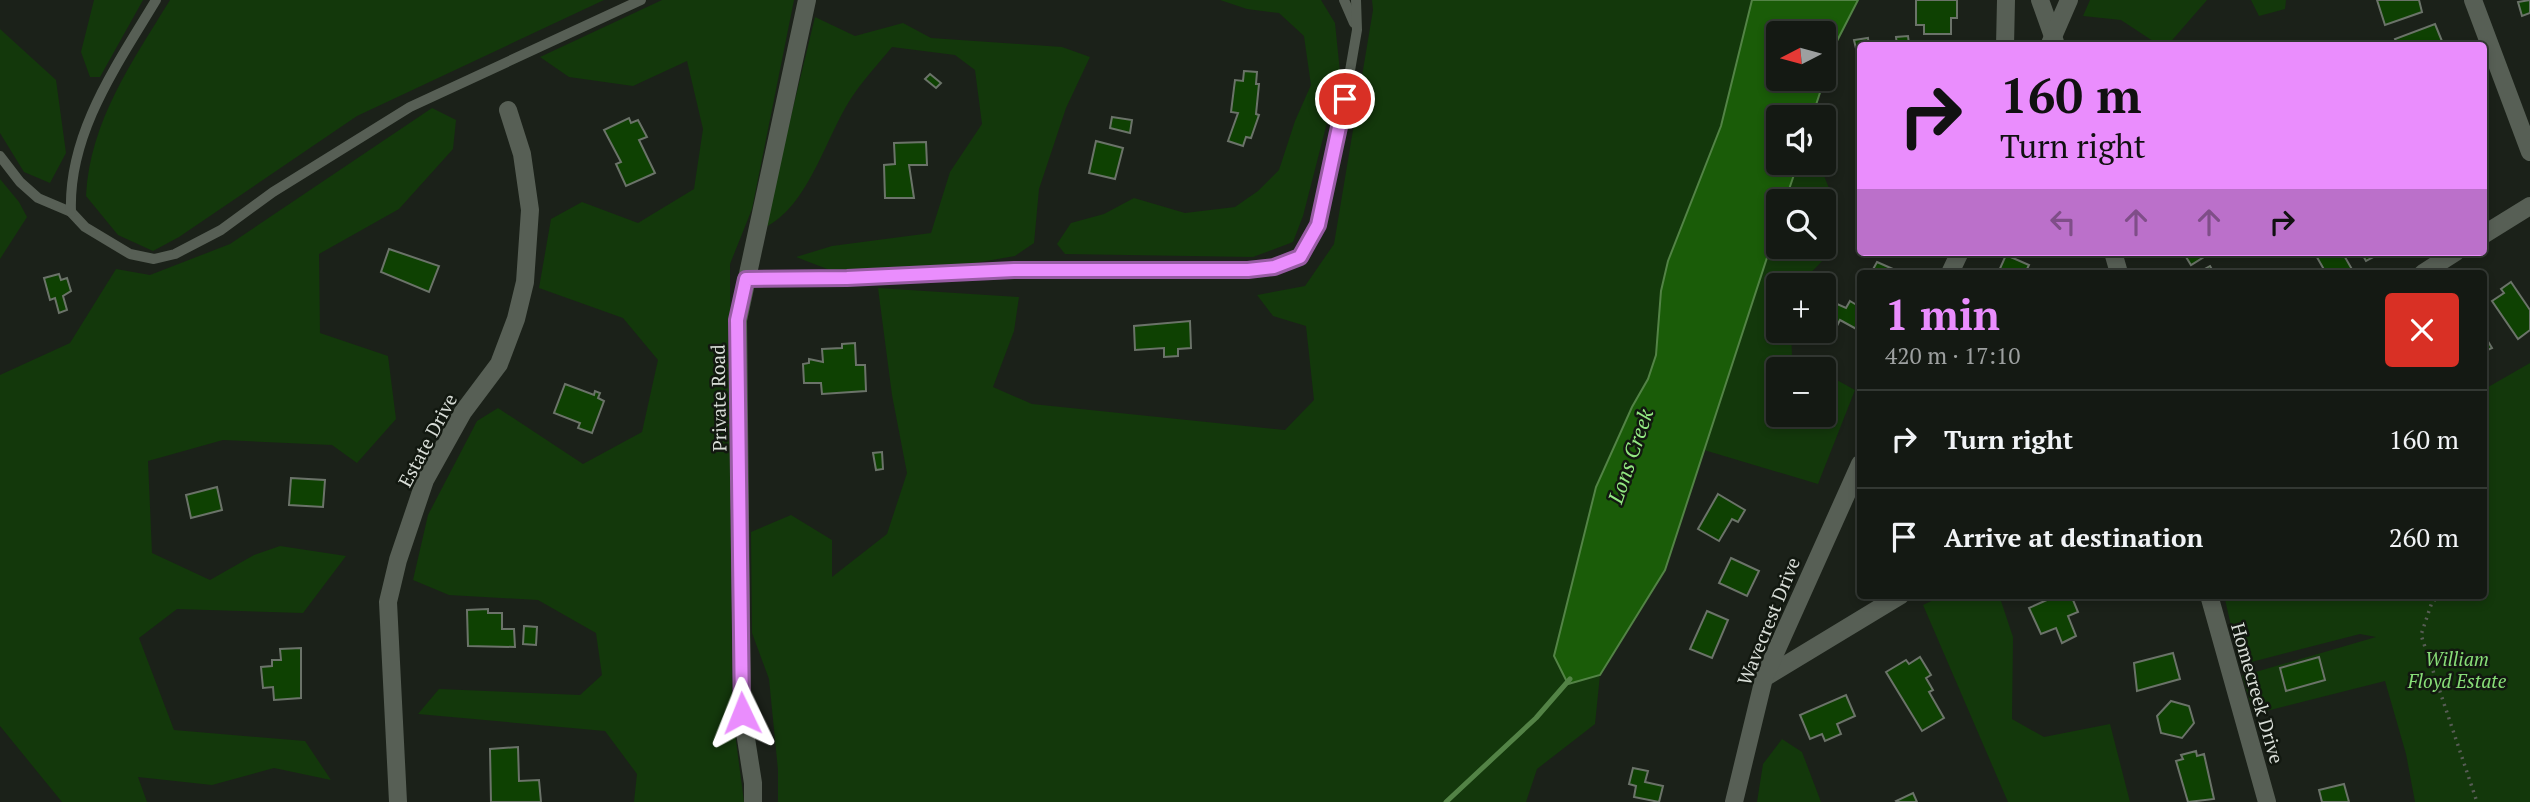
<!DOCTYPE html>
<meta charset="utf-8">
<style>
body{margin:0;font-family:"PT Serif",serif;background:#1d221c;color:#f1f3f6;height:100vh;display:flex;flex-direction:column;font-size:26px;white-space:nowrap}
*{box-sizing:border-box;margin:0}
p{font-size:23px;color:#9da0a0}
.icon{flex:none;width:38px;height:38px;fill:none;stroke:currentColor;stroke-width:2;stroke-linecap:round;stroke-linejoin:round}
.map{position:relative;flex:1;overflow:hidden}
.drawer{position:absolute;left:1857px;top:270px;width:630px;height:329px;display:flex;flex-direction:column;background:#141913;border-radius:7px;box-shadow:0 4px 10px #0003,0 0 0 2px #333833}
.drawer>*{flex:none}
.guide{position:absolute;left:1857px;top:42px;width:630px;height:214px;border-radius:7px;box-shadow:0 4px 10px #0003,0 0 0 2px #333833;background:#ea8dfd;color:#111;overflow:hidden}
.needle{width:46px;rotate:264deg}
.buttons{position:absolute;left:1766px;top:21px;display:grid;gap:14px}
.buttons a{display:grid;place-items:center;width:70px;height:70px;border-radius:7px;background:#141913;box-shadow:0 4px 10px #0003,0 0 0 2px #333833;font-size:35px}
.pin{position:absolute;display:grid;place-items:center;width:60px;height:60px;color:#fff;margin:-30px;border:4px solid #fff;border-radius:50%;box-shadow:0 2px 7px #0007}
.me{position:absolute;width:77px;margin:-38px;rotate:358deg;stroke-linejoin:round;filter:drop-shadow(0 0 5px #0008)}
.turn{display:flex;align-items:center;gap:24px;height:147px;padding:0 28px;font-size:32px}
.turn .icon{width:91px;height:91px;stroke-width:2.5}
.turn b{display:block;font-size:49px;line-height:60px}
.lanes{display:flex;align-items:center;height:66px;padding:0 28px;background:#0003;justify-content:center;gap:35px;direction:ltr}
.lanes .off{opacity:.35}
.round{display:grid;place-items:center;flex:none;width:74px;height:74px;border-radius:7px;background:#1d221c}
.head{display:flex;align-items:center;justify-content:space-between;height:119px;padding:0 28px}
h1{font-size:42px;font-weight:600;line-height:52px;color:#ea8dfd}
ul{padding:0;list-style:none}
li{display:flex;align-items:center;gap:21px;height:98px;padding:0 28px;border-top:2px solid #333833}
li div{flex:1}
li b{display:block;font-size:26px}
li em{font-style:normal}
.map>svg:first-child{display:block}
.green{fill:#13380b}
.water{fill:#1a5c08;stroke:#538346;stroke-width:2;fill-rule:evenodd}
.lines{fill:none;stroke-linecap:round;stroke-linejoin:round}
.stream{stroke:#538346;stroke-width:5}
.building{fill:#0e4102;stroke:#6b7369;stroke-width:2}
.path{stroke:#575c55;stroke-width:3.5;stroke-dasharray:2 5;stroke-linecap:butt}
.lane{stroke:#575f55;stroke-width:10}
.street{stroke:#575f55;stroke-width:18}
.secondary{stroke:#575f55;stroke-width:18}
.route-casing{stroke:#985ca4;stroke-width:18}
.route{stroke:#ea8dfd;stroke-width:12}
.labels{text-anchor:middle;dominant-baseline:central;stroke-width:5;stroke-linejoin:round;paint-order:stroke}
.street-label{font-size:19px;fill:#d9ded8;stroke:#121810}
.park-label{font-size:19px;font-style:italic;fill:#88de78;stroke:#121810}
.water-label{font-size:21px;font-style:italic;fill:#93e882;stroke:#121810}
</style>
<div class="map">
<svg width="2530" height="802" viewBox="0 0 2530 802">
<rect width="100%" height="100%" fill="#1b2119"/>
<g class="green">
<polygon points="94,0 143,0 100,77 90,77 81,52"/>
<path d="M 170,0 L 604,0 L 357,116 L 179,237 L 153,251 L 118,235 L 86,196 C 90,121 132,62 170,0 Z"/>
<polygon points="662,0 794,0 752,209 730,264 732,710 744,802 634,802 637,774 605,731 418,714 439,689 580,695 602,675 596,633 538,600 449,595 413,580 428,515 477,421 498,408 583,464 642,432 658,360 623,318 539,288 551,219 582,202 638,223 694,189 703,129 687,61 633,86 569,77 540,57"/>
<polygon points="1220,0 1321,0 1335,23 1340,72 1303,216 1293,242 1253,257 1065,254 1057,244 1071,223 1104,214 1134,198 1185,213 1235,207 1258,191 1279,170 1295,121 1311,85 1304,36 1279,13 1247,9"/>
<polygon points="1372,0 1752,0 1721,126 1668,261 1661,291 1656,355 1648,379 1632,407 1596,487 1554,656 1568,684 1600,675 1595,724 1537,769 1526,802 778,802 778,770 769,679 752,633 751,532 791,515 832,540 832,577 887,534 907,473 892,395 878,288 1019,297 1014,331 993,387 1032,404 1285,430 1314,400 1306,326 1273,316 1257,295 1305,286 1334,244 1373,10"/>
<polygon points="2090,0 2207,0 2167,46 2159,45 2121,20 2083,16"/>
<polygon points="2251,0 2286,0 2285,9 2259,16"/>
<path d="M 815,17 L 855,36 L 903,23 L 931,38 L 1062,47 L 1090,57 L 1066,108 L 1039,189 L 1034,243 L 1015,256 L 969,264 L 835,272 L 796,257 L 832,246 L 931,233 L 950,172 L 982,124 L 975,70 L 955,55 L 892,47 C 879,63 865,78 854,94 C 826,134 810,206 764,228 Z"/>
<polygon points="0,29 56,80 66,153 50,183 24,172 0,133"/>
<polygon points="432,108 456,120 453,149 399,209 319,254 320,333 388,356 396,419 357,463 332,445 223,440 148,461 152,553 210,580 254,555 280,546 346,556 303,613 177,609 139,638 174,730 305,741 331,780 274,768 212,785 138,777 147,802 62,802 0,726 0,375 70,343 116,269 150,275 230,244"/>
<polygon points="1798,163 1819,163 1836,206 1826,257 1799,285 1778,285 1778,331 1791,331 1792,355 1817,369 1778,369 1778,415 1824,415 1824,373 1855,390 1818,484 1704,450 1778,224 1778,247 1824,247 1824,201 1785,201"/>
<polygon points="0,179 19,202 27,217 0,259"/>
<polygon points="2530,363 2530,802 2415,802 2406,754 2385,681 2254,714 2242,676 2376,637 2360,634 2240,665 2224,595 2483,595 2483,390"/>
<polygon points="1944,595 1999,595 2013,637 2012,719 2044,737 2110,724 2130,802 2008,802 1923,605"/>
<polygon points="1782,739 1802,752 1821,802 1757,802 1763,764"/>
</g>
<path class="water" d="M 1752,0 L 1858,0 L 1837,41 L 1812,117 L 1778,117 L 1778,163 L 1798,163 L 1785,201 L 1778,201 L 1778,224 L 1665,570 L 1600,675 L 1568,684 L 1554,656 L 1596,487 L 1632,407 L 1648,379 L 1656,355 L 1661,291 L 1668,261 L 1721,126 ZM 1778,33 L 1824,33 L 1824,79 L 1778,79 Z"/>
<g class="lines">
<polyline class="stream" points="1446,802 1536,718 1570,679"/>
</g>
<g class="building">
<polygon points="1916,0 1957,0 1957,18 1951,18 1951,34 1924,34 1924,25 1916,25"/>
<polygon points="2377,0 2419,0 2422,12 2385,25"/>
<polygon points="2530,0 2530,13 2522,16 2518,2"/>
<polygon points="2435,24 2444,46 2398,46 2395,39"/>
<polygon points="1908,36 1909,44 1897,45 1896,37"/>
<polygon points="1868,38 1869,46 1860,46 1858,57 1854,40"/>
<polygon points="1244,71 1257,72 1256,84 1259,84 1256,114 1259,115 1251,138 1246,137 1243,146 1228,141 1238,113 1231,112 1235,80 1243,81"/>
<polygon points="930,74 941,83 936,88 925,79"/>
<polygon points="1112,117 1132,120 1130,133 1110,128"/>
<polygon points="629,118 631,123 638,120 647,137 639,140 655,173 626,186 616,164 621,162 604,130"/>
<polygon points="1096,141 1123,148 1115,179 1089,173"/>
<polygon points="926,142 927,165 909,165 914,198 885,198 884,165 895,164 894,143"/>
<polygon points="389,249 439,266 429,292 381,272"/>
<polygon points="2183,252 2212,252 2191,265"/>
<polygon points="2314,252 2342,252 2353,271 2326,273"/>
<polygon points="2361,252 2383,252 2366,261"/>
<polygon points="2006,255 2029,265 2025,273 1998,273"/>
<polygon points="1877,262 1902,273 1871,273"/>
<polygon points="2210,266 2214,273 2204,273 2203,270"/>
<polygon points="59,274 61,280 67,278 71,291 63,296 67,310 59,313 55,298 50,300 44,278"/>
<polygon points="2511,282 2530,310 2530,330 2518,339 2492,301 2504,293 2501,289"/>
<polygon points="1850,301 1860,307 1860,331 1840,320 1836,328 1825,322 1835,303 1846,308"/>
<polygon points="1190,321 1191,348 1178,349 1178,356 1164,357 1164,348 1135,350 1134,326"/>
<polygon points="2483,333 2492,348 2483,352"/>
<polygon points="855,343 856,365 865,365 866,391 822,394 821,383 804,383 803,364 809,363 809,359 823,362 822,349 842,348 842,344"/>
<polygon points="565,384 594,395 595,391 600,393 598,398 604,401 592,433 578,428 580,423 554,413"/>
<polygon points="882,452 883,469 876,470 873,453"/>
<polygon points="291,478 325,480 323,507 289,505"/>
<polygon points="217,487 222,510 191,518 186,495"/>
<polygon points="1718,494 1745,510 1738,522 1732,519 1719,541 1698,529"/>
<polygon points="1731,558 1759,571 1747,596 1719,583"/>
<polygon points="2058,595 2071,595 2078,612 2068,616 2076,636 2062,643 2056,628 2041,634 2029,608"/>
<polygon points="488,609 488,613 502,613 502,629 514,629 515,647 468,646 467,610"/>
<polygon points="1707,611 1728,620 1712,658 1690,649"/>
<polygon points="524,626 537,627 536,645 523,644"/>
<polygon points="301,648 301,698 274,700 273,687 263,688 261,667 272,666 272,660 281,660 280,649"/>
<polygon points="2173,653 2180,679 2137,691 2134,663"/>
<polygon points="1920,657 1931,675 1926,678 1933,690 1929,692 1944,718 1922,731 1886,672 1906,660 1909,664"/>
<polygon points="2319,657 2325,680 2286,691 2280,668"/>
<polygon points="1846,695 1855,716 1837,724 1841,734 1825,741 1822,734 1810,739 1800,715"/>
<polygon points="2171,701 2189,706 2194,723 2182,738 2161,733 2157,716"/>
<polygon points="518,747 519,781 539,780 541,802 491,802 490,749"/>
<polygon points="2196,751 2197,756 2204,754 2214,799 2188,802 2176,761 2183,759 2181,755"/>
<polygon points="1633,768 1648,771 1645,782 1663,786 1659,802 1634,797 1636,786 1629,784"/>
<polygon points="2344,784 2349,802 2322,802 2319,790"/>
<polygon points="1913,793 1917,802 1897,802 1896,801"/>
</g>
<g class="lines">
<polyline class="path" points="2441,595 2432,602 2421,635 2477,802"/>
<g class="lane">
<polyline points="1344,0 1354,23"/>
<polyline points="0,156 20,182 38,198 71,212 85,227 130,254 154,259 175,254 221,230 273,192 410,107 641,0"/>
<path d="M 71,212 C 68,133 117,65 156,0"/>
<polyline points="746,279 1014,270 1248,270 1274,267 1300,257 1318,225 1337,146 1357,30 1356,0"/>
</g>
<g class="street">
<polyline points="2040,0 2055,42"/>
<polyline points="2473,0 2530,152"/>
<polyline points="2049,46 2069,0"/>
<polyline points="2483,235 2530,206"/>
<polyline points="2113,252 2119,273"/>
<polyline points="2423,273 2456,252"/>
<polyline points="2209,595 2267,802"/>
<polyline points="1764,678 1901,595"/>
<polyline points="398,802 388,602 398,560 425,480 463,412 499,364 516,319 525,282 530,210 522,154 508,110"/>
<polyline points="753,802 753,783 742,713 738,320 807,0"/>
</g>
<g class="secondary">
<polyline points="2005,46 2006,0"/>
<polyline points="1950,273 1960,252"/>
<polyline points="1734,802 1764,678 1860,464"/>
</g>
</g>
<g class="lines">
<defs>
<polyline id="route" points="742,713 737,320 746,279 847,278 1014,270 1248,270 1274,267 1300,257 1318,225 1345,99"/>
</defs>
<use href="#route" class="route-casing"/>
<use href="#route" class="route"/>
</g>
<g class="labels">
<g class="street-label">
<text transform="translate(718 398) rotate(-91)">Private Road</text>
<text transform="translate(427 440) rotate(-62)">Estate Drive</text>
<text transform="translate(1768 621) rotate(-68)">Wavecrest Drive</text>
<text transform="translate(2258 693) rotate(74)">Homecreek Drive</text>
</g>
<g class="park-label">
<text x="2457" y="658">William<tspan x="2457" dy="22">Floyd Estate</tspan></text>
</g>
<g class="water-label">
<text transform="translate(1630 456) rotate(-71)">Lons Creek</text>
</g>
</g>
</svg>
<div class="buttons">
<a><svg class="needle" viewBox="-14 -14 28 28"><path d="M0-13l5 13h-10z" fill="#e53935"/><path d="M0 13l5-13h-10z" fill="#9da0a0"/></svg></a>
<a><svg class="icon" aria-label="sound" viewBox="0 0 24 24"><path d="M4 9h4l5-4v14l-5-4H4zM17 9q2 3 0 6"/></svg></a>
<a><svg class="icon" aria-label="search" viewBox="0 0 24 24"><circle cx="10" cy="10" r="6"/><path d="M15 15l6 6"/></svg></a>
<a>+</a>
<a>−</a>
</div>
<div class="pin" style="left:1345px;top:99px;background:#d93025"><svg class="icon" aria-label="arrive" viewBox="0 0 24 24"><path d="M6 21V4h12l-3 4 3 4H6"/></svg></div>
<svg class="me" style="left:742px;top:713px" viewBox="-20 -20 40 40"><path d="M0-17L14 15 0 8-14 15z" fill="#ea8dfd" stroke="#fff" stroke-width="4"/></svg>
<div class="guide">
<div class="turn"><svg class="icon" aria-label="right" viewBox="0 0 24 24"><path d="M7 20v-9h11M14 6l5 5-5 5"/></svg><div><b>160 m</b>Turn right</div></div>
<div class="lanes"><svg class="icon off" aria-label="left" viewBox="0 0 24 24"><path d="M17 20v-9H6M10 6l-5 5 5 5"/></svg><svg class="icon off" aria-label="ahead" viewBox="0 0 24 24"><path d="M12 20V5M6 11l6-6 6 6"/></svg><svg class="icon off" aria-label="ahead" viewBox="0 0 24 24"><path d="M12 20V5M6 11l6-6 6 6"/></svg><svg class="icon" aria-label="right" viewBox="0 0 24 24"><path d="M7 20v-9h11M14 6l5 5-5 5"/></svg></div>
</div>
<section class="drawer">
<div class="head"><div><h1>1 min</h1><p>420 m · 17:10</p></div><a class="round" style="background:#d93025;color:#fff"><svg class="icon" aria-label="close" viewBox="0 0 24 24"><path d="M6 6l12 12M18 6L6 18"/></svg></a></div>
<ul>
<li><svg class="icon" aria-label="right" viewBox="0 0 24 24"><path d="M7 20v-9h11M14 6l5 5-5 5"/></svg><div><b>Turn right</b></div><em>160 m</em></li>
<li><svg class="icon" aria-label="arrive" viewBox="0 0 24 24"><path d="M6 21V4h12l-3 4 3 4H6"/></svg><div><b>Arrive at destination</b></div><em>260 m</em></li>
</ul>
</section>
</div>
